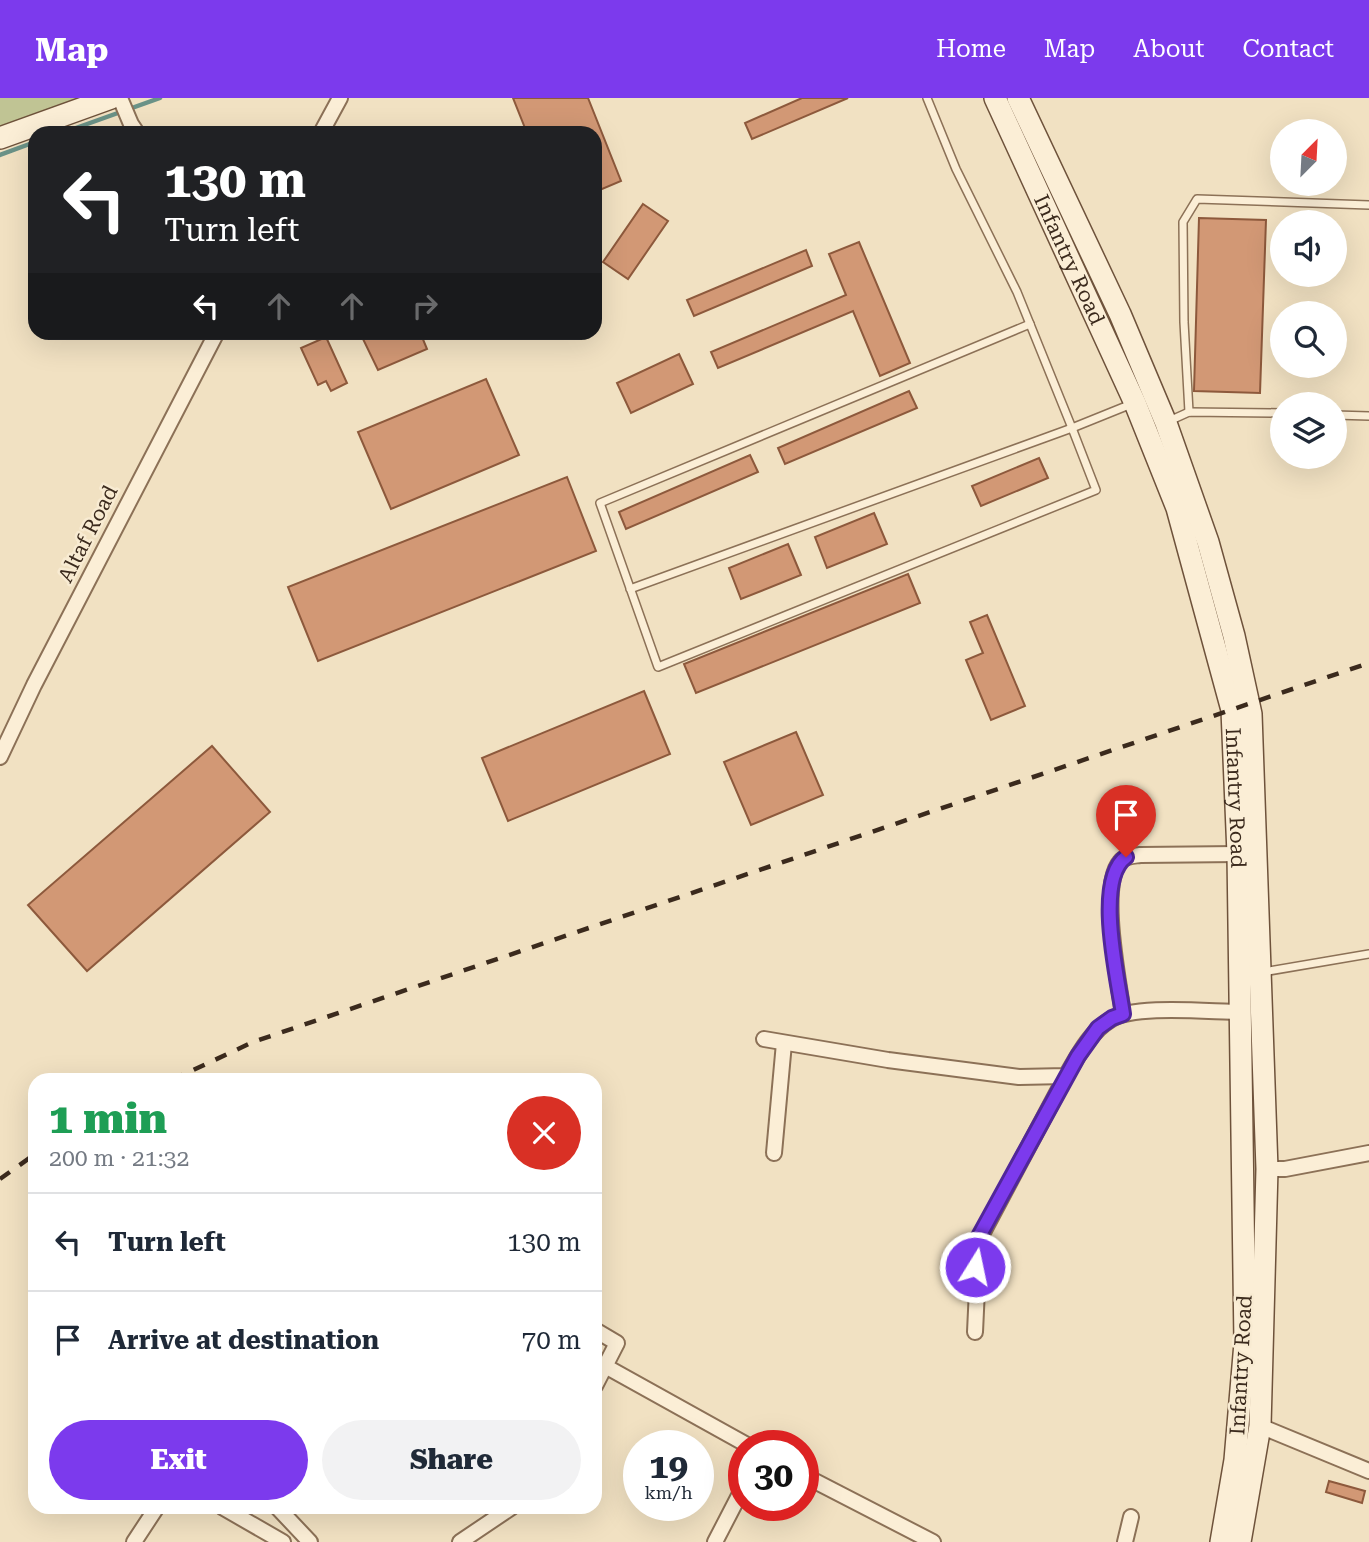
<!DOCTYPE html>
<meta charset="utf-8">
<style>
body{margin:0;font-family:"Roboto Serif",serif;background:#f2f2f3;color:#1f2937;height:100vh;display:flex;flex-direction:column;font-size:26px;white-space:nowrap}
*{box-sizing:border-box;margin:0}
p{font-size:23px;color:#747a83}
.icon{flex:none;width:38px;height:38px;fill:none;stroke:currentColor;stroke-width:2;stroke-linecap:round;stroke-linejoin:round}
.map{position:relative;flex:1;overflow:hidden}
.panel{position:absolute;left:28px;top:975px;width:574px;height:441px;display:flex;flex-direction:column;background:#fff;border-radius:21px;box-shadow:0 7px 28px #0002}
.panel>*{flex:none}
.top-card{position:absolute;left:28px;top:28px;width:574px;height:214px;border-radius:21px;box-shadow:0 7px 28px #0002;background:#202124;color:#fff;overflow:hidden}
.needle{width:46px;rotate:24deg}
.controls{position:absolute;left:1270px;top:21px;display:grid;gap:14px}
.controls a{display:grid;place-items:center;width:77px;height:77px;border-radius:50%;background:#fff;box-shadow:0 7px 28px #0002;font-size:35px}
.speed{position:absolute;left:623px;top:1332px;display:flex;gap:14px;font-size:35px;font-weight:700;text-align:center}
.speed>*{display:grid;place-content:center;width:91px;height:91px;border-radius:50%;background:#fff;box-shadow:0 7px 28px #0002;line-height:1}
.speed small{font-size:18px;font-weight:400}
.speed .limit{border:10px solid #d22;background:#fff;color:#111}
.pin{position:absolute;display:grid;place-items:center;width:60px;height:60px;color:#fff;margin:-72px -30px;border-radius:50% 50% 50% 0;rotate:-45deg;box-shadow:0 0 7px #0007}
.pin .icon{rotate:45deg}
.me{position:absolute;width:77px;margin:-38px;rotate:10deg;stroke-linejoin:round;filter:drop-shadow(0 0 5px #0008)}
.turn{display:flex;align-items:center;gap:24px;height:147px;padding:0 21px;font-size:32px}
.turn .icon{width:91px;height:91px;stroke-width:2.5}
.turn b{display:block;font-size:49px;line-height:60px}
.lanes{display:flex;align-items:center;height:66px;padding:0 21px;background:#0003;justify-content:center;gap:35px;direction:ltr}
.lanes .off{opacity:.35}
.round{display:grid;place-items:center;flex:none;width:74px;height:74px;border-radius:37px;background:#f2f2f3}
.head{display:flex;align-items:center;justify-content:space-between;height:119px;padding:0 21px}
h1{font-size:42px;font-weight:800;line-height:52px;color:#1e9e55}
.cta{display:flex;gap:14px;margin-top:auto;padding:14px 21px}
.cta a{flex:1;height:80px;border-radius:42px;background:#7c3aed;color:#fff;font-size:28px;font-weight:800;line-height:80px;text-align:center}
.cta a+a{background:#f2f2f3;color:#1f2937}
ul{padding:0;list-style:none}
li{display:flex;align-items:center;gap:21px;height:98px;padding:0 21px;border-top:2px solid #e0e1e3}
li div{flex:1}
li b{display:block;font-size:26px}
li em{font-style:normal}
header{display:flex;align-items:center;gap:42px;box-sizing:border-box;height:98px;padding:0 35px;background:#7c3aed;color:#fff}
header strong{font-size:33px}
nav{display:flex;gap:38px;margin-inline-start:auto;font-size:24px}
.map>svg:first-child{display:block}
.cemetery{fill:#c0c494}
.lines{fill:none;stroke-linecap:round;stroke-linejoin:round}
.stream{stroke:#6a9287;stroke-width:4.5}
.building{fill:#d29875;stroke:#8d593c;stroke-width:2}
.lane-casing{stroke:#8c7157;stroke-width:10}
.street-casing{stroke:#8c7157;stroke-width:18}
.secondary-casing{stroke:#6e523b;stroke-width:24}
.lane{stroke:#fbeed6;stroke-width:7}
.street{stroke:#fbeed6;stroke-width:14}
.secondary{stroke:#fbeed6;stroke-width:21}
.rail{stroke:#3b2a1d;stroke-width:4.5;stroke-dasharray:12 12;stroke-linecap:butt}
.route-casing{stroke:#51269a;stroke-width:18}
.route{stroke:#7c3aed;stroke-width:12}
.labels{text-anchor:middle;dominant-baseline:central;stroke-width:5;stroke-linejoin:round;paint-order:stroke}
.street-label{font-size:21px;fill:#3b2a1d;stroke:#f8ebd2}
</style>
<header>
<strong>Map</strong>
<nav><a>Home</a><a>Map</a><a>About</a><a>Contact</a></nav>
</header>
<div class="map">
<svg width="1369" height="1444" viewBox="0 0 1369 1444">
<rect width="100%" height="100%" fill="#f1e1c2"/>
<polygon class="cemetery" points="0,0 113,0 0,42"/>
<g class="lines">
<g class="stream">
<polyline points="62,35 160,0"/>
<polyline points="0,57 35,44"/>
</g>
</g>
<g class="building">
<polygon points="513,0 588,0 621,83 595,94 595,35 527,35"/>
<polygon points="802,0 848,0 752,41 745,25"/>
<polygon points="643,106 668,123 628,181 603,164"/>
<polygon points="1199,120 1266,122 1260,295 1194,293"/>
<polygon points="859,144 910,265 880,278 853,213 718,270 711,254 846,197 829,156"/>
<polygon points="806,152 812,168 694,218 687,202"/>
<polygon points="377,234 402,234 405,240 420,234 427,251 378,272 363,241"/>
<polygon points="326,239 347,285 331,293 326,283 318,287 301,250"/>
<polygon points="679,256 693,286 631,315 617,285"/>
<polygon points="486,281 519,357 391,411 358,334"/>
<polygon points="909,293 917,310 785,366 778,350"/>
<polygon points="750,357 758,374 626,431 619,414"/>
<polygon points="1039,360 1048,380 981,408 972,388"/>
<polygon points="567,379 596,453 318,563 288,489"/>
<polygon points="874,415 887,446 827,470 815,439"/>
<polygon points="788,446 801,477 741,501 729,470"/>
<polygon points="908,476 920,505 696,595 684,566"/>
<polygon points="987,517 1025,608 991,622 966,562 983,555 970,524"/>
<polygon points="644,593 670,656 508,723 482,660"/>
<polygon points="796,634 823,697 751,727 724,664"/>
<polygon points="212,648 270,714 87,873 28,807"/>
<polygon points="1329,1383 1365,1393 1362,1405 1326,1394"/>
</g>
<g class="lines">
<defs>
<g id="lane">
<polyline points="927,0 956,71 1017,194 1072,330 1134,305"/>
<polyline points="1189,314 1184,224 1183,124 1197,101 1369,107"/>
<polyline points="1335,317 1369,318"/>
<polyline points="1169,323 1189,314 1283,315"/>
<polyline points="630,491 1072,330 1096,392 658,569 600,405 1030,226"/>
<polyline points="1263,874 1369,856"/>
</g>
<g id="street">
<polyline points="120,0 131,26 137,35"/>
<polyline points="321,35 340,0"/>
<polyline points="0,659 34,587 217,234"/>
<path d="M 1123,916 C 1119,884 1099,789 1120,764 C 1124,758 1133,758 1140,757 L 1238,756"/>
<path d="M 764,941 L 888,962 L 1019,979 L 1066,978 C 1078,958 1090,934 1110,922 C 1134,906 1210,914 1241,914"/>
<polyline points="774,1055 784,945"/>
<polyline points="1267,1071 1285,1071 1369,1055"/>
<polyline points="595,1232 617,1245 595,1288"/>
<polyline points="975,1234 977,1191 972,1155 1066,978"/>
<polyline points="605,1268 749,1348"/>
<polyline points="1260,1328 1369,1373"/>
<polyline points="803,1377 933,1444"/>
<polyline points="222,1409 283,1444"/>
<polyline points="277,1409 310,1444"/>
<polyline points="134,1444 157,1409"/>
<polyline points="460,1444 512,1409"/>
<polyline points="715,1444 744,1388"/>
<polyline points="1125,1444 1131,1419"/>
</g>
<g id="secondary">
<path id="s1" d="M 995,0 L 1135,305 L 1177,410 L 1232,612 L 1238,756 L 1245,1245 L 1235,1362 L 1221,1444"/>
<polyline points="1018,0 1120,216 1166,325 1208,444 1234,538 1251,616 1267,1071 1260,1328 1240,1444"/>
<polyline points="0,40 111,0"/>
</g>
</defs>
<use href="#lane" class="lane-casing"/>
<use href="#street" class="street-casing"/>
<use href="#secondary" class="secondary-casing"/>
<use href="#lane" class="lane"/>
<use href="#street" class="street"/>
<use href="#secondary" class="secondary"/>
<g class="rail">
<polyline points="172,982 253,944 1369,565"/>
<polyline points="0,1081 35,1056"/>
</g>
</g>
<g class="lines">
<defs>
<path id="route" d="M 975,1169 L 972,1155 L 977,1142 L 1078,958 L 1098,930 L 1112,920 L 1123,916 C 1118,881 1094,782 1126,759"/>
</defs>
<use href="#route" class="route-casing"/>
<use href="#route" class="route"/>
</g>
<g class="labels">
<g class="street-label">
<text stroke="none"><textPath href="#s1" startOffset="178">Infantry Road</textPath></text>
<text transform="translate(88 436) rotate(-63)">Altaf Road</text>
<text stroke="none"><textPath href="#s1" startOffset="746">Infantry Road</textPath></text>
<text transform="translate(1241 1267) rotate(-87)">Infantry Road</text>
</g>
</g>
</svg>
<div class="controls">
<a><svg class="needle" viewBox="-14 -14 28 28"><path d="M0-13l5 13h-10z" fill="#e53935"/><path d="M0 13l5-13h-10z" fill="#747a83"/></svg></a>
<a><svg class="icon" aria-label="sound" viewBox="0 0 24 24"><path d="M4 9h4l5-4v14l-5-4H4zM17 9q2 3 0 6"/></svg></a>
<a><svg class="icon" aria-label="search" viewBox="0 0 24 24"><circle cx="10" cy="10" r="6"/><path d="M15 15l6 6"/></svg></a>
<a><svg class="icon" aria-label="layers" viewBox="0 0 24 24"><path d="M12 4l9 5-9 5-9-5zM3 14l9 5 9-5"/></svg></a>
</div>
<div class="speed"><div>19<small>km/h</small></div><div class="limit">30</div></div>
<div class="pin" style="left:1126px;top:759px;background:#d93025"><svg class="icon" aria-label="arrive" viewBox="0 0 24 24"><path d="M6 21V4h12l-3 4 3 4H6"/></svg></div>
<svg class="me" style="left:975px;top:1169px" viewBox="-20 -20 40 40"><circle r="17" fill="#7c3aed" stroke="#fff" stroke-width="3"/><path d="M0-11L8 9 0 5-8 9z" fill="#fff"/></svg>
<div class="top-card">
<div class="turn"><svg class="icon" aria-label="left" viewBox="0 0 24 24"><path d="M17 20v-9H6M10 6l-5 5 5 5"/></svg><div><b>130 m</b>Turn left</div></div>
<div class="lanes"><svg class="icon" aria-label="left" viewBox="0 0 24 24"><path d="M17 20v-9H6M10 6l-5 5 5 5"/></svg><svg class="icon off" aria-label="ahead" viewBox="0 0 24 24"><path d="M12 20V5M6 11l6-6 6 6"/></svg><svg class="icon off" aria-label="ahead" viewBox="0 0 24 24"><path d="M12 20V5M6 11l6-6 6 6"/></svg><svg class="icon off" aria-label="right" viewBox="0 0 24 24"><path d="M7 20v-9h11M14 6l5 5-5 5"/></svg></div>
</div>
<section class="panel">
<div class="head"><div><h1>1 min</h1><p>200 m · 21:32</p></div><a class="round" style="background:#d93025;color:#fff"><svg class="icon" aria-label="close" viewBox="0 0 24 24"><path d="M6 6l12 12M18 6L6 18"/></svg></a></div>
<ul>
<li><svg class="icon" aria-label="left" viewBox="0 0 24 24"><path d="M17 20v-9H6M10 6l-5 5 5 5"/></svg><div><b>Turn left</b></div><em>130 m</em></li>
<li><svg class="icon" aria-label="arrive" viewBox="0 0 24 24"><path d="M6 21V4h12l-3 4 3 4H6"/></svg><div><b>Arrive at destination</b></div><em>70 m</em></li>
</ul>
<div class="cta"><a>Exit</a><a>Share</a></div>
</section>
</div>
